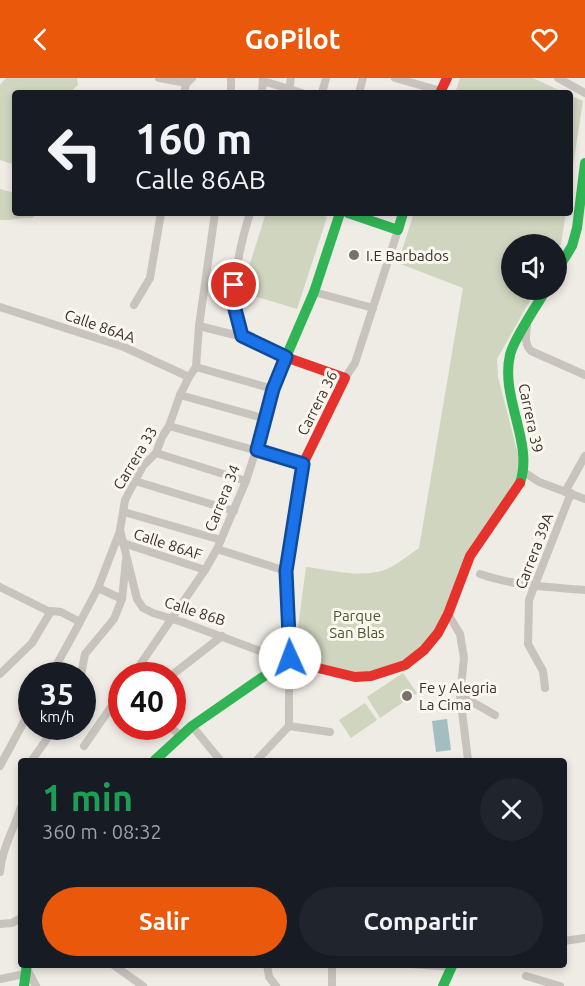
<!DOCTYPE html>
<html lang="es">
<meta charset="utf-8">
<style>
body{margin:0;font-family:Ubuntu,sans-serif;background:#20242c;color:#f1f3f6;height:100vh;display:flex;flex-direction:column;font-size:22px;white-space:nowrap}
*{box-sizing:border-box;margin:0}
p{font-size:20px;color:#9ea1a6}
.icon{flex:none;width:33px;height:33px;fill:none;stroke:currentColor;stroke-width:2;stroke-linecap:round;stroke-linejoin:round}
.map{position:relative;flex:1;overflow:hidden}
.drawer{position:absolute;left:18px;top:680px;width:549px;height:210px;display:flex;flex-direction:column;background:#171b24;border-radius:6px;box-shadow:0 3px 9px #0003}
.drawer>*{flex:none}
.guide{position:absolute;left:12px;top:12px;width:561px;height:126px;border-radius:6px;box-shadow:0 3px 9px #0003;background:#171b24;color:#f1f3f6;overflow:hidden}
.fabs{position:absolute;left:501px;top:156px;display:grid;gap:12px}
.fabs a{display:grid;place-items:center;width:66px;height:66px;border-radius:50%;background:#171b24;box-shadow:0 3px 9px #0003;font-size:30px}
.speed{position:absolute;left:18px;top:584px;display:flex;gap:12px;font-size:30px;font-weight:700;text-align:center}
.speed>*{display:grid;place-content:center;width:78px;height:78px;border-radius:50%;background:#171b24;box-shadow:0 3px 9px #0003;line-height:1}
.speed small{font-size:15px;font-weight:400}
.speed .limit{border:9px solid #d22;background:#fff;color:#111}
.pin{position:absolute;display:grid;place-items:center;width:51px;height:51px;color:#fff;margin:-26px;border:3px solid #fff;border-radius:50%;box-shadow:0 2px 6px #0007}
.me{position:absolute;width:66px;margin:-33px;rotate:358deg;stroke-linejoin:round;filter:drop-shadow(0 0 4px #0008)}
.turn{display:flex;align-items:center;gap:21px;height:126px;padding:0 24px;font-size:27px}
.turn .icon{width:78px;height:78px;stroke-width:2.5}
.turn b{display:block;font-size:42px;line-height:51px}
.round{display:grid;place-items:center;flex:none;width:63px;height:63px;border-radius:32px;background:#20242c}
.summary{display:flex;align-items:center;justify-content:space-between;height:102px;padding:0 24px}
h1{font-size:36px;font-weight:700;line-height:45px;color:#1e9e55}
.button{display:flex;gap:12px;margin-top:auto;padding:12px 24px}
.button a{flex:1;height:69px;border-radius:36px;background:#ea580c;color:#fff;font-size:24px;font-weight:700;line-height:69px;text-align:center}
.button a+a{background:#20242c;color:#f1f3f6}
header{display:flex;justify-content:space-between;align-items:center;height:78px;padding:0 24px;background:#ea580c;color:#fff;font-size:27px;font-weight:700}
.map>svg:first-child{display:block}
.green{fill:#cfd5bf}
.water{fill:#a1bec0}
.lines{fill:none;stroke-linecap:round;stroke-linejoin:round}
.street{stroke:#c9c3bd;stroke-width:8}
.fast{stroke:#30b455;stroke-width:10}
.jam{stroke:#e5322d;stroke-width:10}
.route-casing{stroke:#114b97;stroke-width:15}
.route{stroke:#1a73e8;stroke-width:10}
.poi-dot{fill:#79726c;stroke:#fbf6ee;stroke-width:2}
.labels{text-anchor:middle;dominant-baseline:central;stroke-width:6;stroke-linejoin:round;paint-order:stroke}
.poi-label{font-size:15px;fill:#3a312b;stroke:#fbf6ee;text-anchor:start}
.street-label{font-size:15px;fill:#3a312b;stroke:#fbf6ee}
.park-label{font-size:15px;fill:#46582f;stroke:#fbf6ee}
</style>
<header><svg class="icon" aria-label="back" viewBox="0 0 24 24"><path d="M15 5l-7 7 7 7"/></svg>GoPilot<svg class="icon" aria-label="heart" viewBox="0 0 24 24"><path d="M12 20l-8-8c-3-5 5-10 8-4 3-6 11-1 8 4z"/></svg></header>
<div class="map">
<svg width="585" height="908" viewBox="0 0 585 908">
<rect width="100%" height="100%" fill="#efebe5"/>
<g class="green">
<polygon points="6,0 77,0 78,7 73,11 75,15 15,15 15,87 0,82 0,7"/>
<polygon points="460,0 533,0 565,15 455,15"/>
<polygon points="570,17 583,23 570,107"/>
<path d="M 0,111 L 15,115 L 15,135 L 37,135 L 32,140 C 21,139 12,143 0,142 Z"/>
<polygon points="266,135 314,135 327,139 297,231 241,214"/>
<path d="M 414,135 L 566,135 L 561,166 L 557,174 L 556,166 L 512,166 L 512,212 L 536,212 L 497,281 L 498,299 L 520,384 L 520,393 L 515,407 L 466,476 L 436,554 L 404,585 L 355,597 L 294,580 L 306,489 C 332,492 362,501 387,491 C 398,486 409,477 419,470 L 463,210 L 398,185 Z"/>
<polygon points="403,595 417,615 380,640 367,619"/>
<polygon points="365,625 377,642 351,660 339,642"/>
</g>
<polygon class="water" points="447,641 451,672 436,674 432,643"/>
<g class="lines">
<g class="street">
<polyline points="159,0 187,5 192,0"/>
<polyline points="395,0 441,13"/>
<polyline points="558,0 585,15"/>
<polyline points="263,3 302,15"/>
<polyline points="289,11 291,0"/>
<polyline points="184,15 187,1"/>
<polyline points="231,15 231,0"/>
<polyline points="262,15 263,0"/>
<polyline points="322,15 326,0"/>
<polyline points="359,15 363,0"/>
<polyline points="215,135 199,248 196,289 189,299 180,317 169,348 162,359 156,375 143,388 125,422 120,452 137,521 143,530 153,535 182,544 287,583"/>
<polyline points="314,214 373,230"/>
<polyline points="134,227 150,200 161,135"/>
<polyline points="0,229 124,269 189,299"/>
<path d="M 527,248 C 526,258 524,266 531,273 L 585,297"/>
<path d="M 242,258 C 230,210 236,181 250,135"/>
<polyline points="196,289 273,311"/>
<polyline points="345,300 355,285 398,152"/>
<polyline points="180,317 266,341"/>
<polyline points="169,348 303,386"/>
<polyline points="156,375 246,403"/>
<polyline points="524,394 539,404 585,421"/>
<polyline points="135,403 234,433"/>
<polyline points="565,414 585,378"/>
<polyline points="124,434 221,462"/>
<polyline points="123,465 205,492"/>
<polyline points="217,471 286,493"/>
<path d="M 480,496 C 514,508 550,509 585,512"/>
<polyline points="0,509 50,534"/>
<polyline points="98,510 122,521"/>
<polyline points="448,536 460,556 464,580 460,617 468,682"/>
<polyline points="0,596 32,565 51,533 61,534 80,544 98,510 120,453"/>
<polyline points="51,597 80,544"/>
<polyline points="81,597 85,576 114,541 122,521 126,482"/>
<polyline points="133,597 205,492 217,471 246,403 266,341 273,311 286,279 247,260 199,248"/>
<polyline points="172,597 222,558"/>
<polyline points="545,610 543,593 528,566 529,522 571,415"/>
<polyline points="460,617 495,637"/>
<polyline points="169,648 180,657"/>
<polyline points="192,648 220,682"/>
<polyline points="289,648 330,654"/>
<polyline points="84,668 122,613"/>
<polyline points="32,682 56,648"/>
<polyline points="257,682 289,648 289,583"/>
<polyline points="0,688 32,629"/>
<path d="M 0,794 C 2,770 14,751 21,729"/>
<polyline points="0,846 12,845 21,840"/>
<polyline points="564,863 585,860"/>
<polyline points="112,886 143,908"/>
<polyline points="267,886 269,899 276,908"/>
<polyline points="411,886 452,889"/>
<polyline points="526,898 560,908"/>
<polyline points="0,901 29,895 36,908"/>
<polyline points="332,908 332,886"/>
</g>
<g class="fast">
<polyline points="348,135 398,152 403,135"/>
<polyline points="556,194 572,168 577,150 585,85"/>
<polyline points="291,281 286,279 314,214 340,135"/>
<path d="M 520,405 C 534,365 500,320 510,277 C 513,262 537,227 546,212"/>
<polyline points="155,682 192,648 283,585 289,583"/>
<polyline points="24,908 27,886"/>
<polyline points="443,908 453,886"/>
</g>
<g class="jam">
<polyline points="440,15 447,0"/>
<polyline points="289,583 355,599 371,598 405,587 424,572 438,555 448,536 470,478 520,405"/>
<polyline points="289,583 286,493 303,386 345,300 291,281"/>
</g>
</g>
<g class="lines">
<defs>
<polyline id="route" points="234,207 235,231 242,258 286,279 273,311 257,372 303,386 286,493 290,580"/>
</defs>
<use href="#route" class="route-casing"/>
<use href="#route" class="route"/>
</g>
<g class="poi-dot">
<circle cx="354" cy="177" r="6"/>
<circle cx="407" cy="618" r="6"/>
</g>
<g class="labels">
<g class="poi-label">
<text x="366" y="177">I.E Barbados</text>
<text x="419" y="609">Fe y Alegria<tspan x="419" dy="17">La Cima</tspan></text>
</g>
<g class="street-label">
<text transform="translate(100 248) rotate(19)">Calle 86AA</text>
<text transform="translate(317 325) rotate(-63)">Carrera 36</text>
<text transform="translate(531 340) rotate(78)">Carrera 39</text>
<text transform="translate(135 380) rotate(-59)">Carrera 33</text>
<text transform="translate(222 420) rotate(-68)">Carrera 34</text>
<text transform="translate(168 466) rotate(18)">Calle 86AF</text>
<text transform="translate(534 473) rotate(-69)">Carrera 39A</text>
<text transform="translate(195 533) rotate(18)">Calle 86B</text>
</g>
<g class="park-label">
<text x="357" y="537">Parque<tspan x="357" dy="17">San Blas</tspan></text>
</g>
</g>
</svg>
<div class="fabs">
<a><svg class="icon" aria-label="sound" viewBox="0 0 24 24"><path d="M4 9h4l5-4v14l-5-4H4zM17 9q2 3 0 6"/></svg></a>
</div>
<div class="speed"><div>35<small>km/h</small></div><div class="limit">40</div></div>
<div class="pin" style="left:234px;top:207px;background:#d93025"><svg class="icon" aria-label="arrive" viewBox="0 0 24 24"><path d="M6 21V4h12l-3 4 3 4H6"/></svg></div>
<svg class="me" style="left:290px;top:580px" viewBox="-20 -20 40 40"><circle r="19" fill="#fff"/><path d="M0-13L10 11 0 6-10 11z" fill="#1a73e8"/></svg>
<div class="guide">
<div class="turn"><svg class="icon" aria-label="left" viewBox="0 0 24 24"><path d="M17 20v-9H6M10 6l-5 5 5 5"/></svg><div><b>160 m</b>Calle 86AB</div></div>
</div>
<section class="drawer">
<div class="summary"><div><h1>1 min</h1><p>360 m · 08:32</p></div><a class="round"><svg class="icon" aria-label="close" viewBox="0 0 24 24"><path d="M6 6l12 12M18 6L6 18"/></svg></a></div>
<div class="button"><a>Salir</a><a>Compartir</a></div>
</section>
</div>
